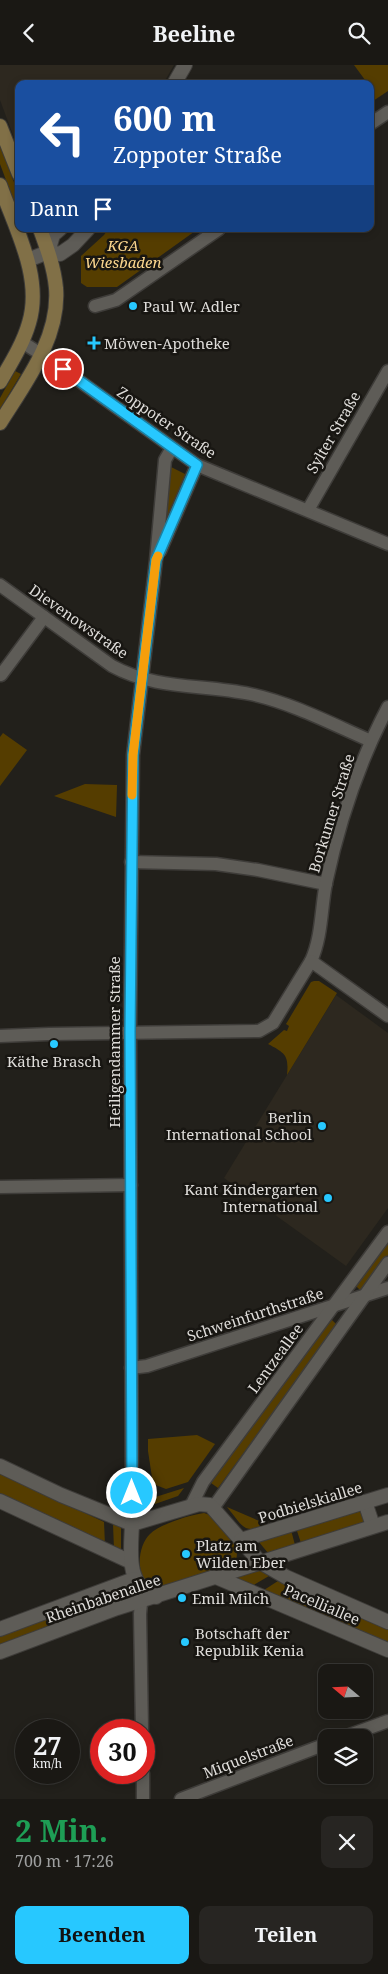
<!DOCTYPE html>
<html lang="de">
<meta charset="utf-8">
<style>
body{margin:0;font-family:"Noto Serif",serif;background:#272522;color:#f1f3f6;height:100vh;display:flex;flex-direction:column;font-size:19px;white-space:nowrap}
*{box-sizing:border-box;margin:0}
p{font-size:16px;color:#9fa0a0}
.icon{flex:none;width:28px;height:28px;fill:none;stroke:currentColor;stroke-width:2;stroke-linecap:round;stroke-linejoin:round}
.map{position:relative;height:1734px;overflow:hidden}
.sheet{display:flex;flex-direction:column;background:#1a1814;flex:1}
.sheet>*{flex:none}
.guide{position:absolute;left:15px;top:15px;width:359px;height:152px;border-radius:10px;box-shadow:0 2px 8px #0003,0 0 0 1px #383734;background:#1a4fa0;color:#fff;overflow:hidden}
.needle{width:32px;rotate:289deg}
.fabs{position:absolute;left:318px;top:1599px;display:grid;gap:10px}
.fabs a{display:grid;place-items:center;width:55px;height:55px;border-radius:10px;background:#1a1814;box-shadow:0 2px 8px #0003,0 0 0 1px #383734;font-size:25px}
.speed{position:absolute;left:15px;top:1654px;display:flex;gap:10px;font-size:25px;font-weight:700;text-align:center}
.speed>*{display:grid;place-content:center;width:65px;height:65px;border-radius:50%;background:#1a1814;box-shadow:0 2px 8px #0003,0 0 0 1px #383734;line-height:1}
.speed small{font-size:12px;font-weight:400}
.speed .limit{border:8px solid #d22;background:#fff;color:#111}
.pin{position:absolute;display:grid;place-items:center;width:42px;height:42px;color:#fff;margin:-21px;border:2px solid #fff;border-radius:50%;box-shadow:0 1px 5px #0007}
.me{position:absolute;width:55px;margin:-28px;rotate:0deg;stroke-linejoin:round;filter:drop-shadow(0 0 4px #0008)}
.turn{display:flex;align-items:center;gap:18px;height:105px;padding:0 15px;font-size:22px}
.turn .icon{width:65px;height:65px;stroke-width:2.5}
.turn b{display:block;font-size:35px;line-height:42px}
.then{display:flex;align-items:center;height:48px;padding:0 15px;background:#0003;gap:10px;font-size:19px}
.round{display:grid;place-items:center;flex:none;width:52px;height:52px;border-radius:10px;background:#272522}
.summary{display:flex;align-items:center;justify-content:space-between;height:85px;padding:0 15px}
h1{font-size:30px;font-weight:700;line-height:38px;color:#1e9e55}
.action{display:flex;gap:10px;margin-top:auto;padding:10px 15px}
.action a{flex:1;height:58px;border-radius:10px;background:#27c8ff;color:#111;font-size:20px;font-weight:700;line-height:58px;text-align:center}
.action a+a{background:#272522;color:#f1f3f6}
header{display:flex;justify-content:space-between;align-items:center;height:65px;padding:0 15px;background:#1a1814;font-size:22px;font-weight:700}
.map>svg:first-child{display:block}
.built{fill:#2d281f}
.green{fill:#553d00}
.lines{fill:none;stroke-linecap:round;stroke-linejoin:round}
.minor-casing{stroke:#3e3c39;stroke-width:15}
.tertiary-casing{stroke:#3e3c39;stroke-width:16}
.secondary-casing{stroke:#3e3c39;stroke-width:16}
.minor{stroke:#5e5c57;stroke-width:12}
.tertiary{stroke:#5e5c57;stroke-width:14}
.secondary{stroke:#817047;stroke-width:14}
.route-casing{stroke:#1982a6;stroke-width:12}
.route{stroke:#27c8ff;stroke-width:9}
.slow{stroke:#f59e0b;stroke-width:9}
.poi-dot{fill:#27c8ff;stroke:#181612;stroke-width:2}
.labels{text-anchor:middle;dominant-baseline:central;stroke-width:5;stroke-linejoin:round;paint-order:stroke}
.park-label{font-size:15px;font-style:italic;fill:#fbd68e;stroke:#181612}
.poi-label{font-size:15px;fill:#dfddda;stroke:#181612;text-anchor:start}
.street-label{font-size:15px;fill:#dfddda;stroke:#181612}
</style>
<header><svg class="icon" aria-label="back" viewBox="0 0 24 24"><path d="M15 5l-7 7 7 7"/></svg>Beeline<svg class="icon" aria-label="search" viewBox="0 0 24 24"><circle cx="10" cy="10" r="6"/><path d="M15 15l6 6"/></svg></header>
<div class="map">
<svg width="388" height="1734" viewBox="0 0 388 1734">
<rect width="100%" height="100%" fill="#22201b"/>
<g class="built">
<polygon points="0,0 174,0 163,19 19,19 19,86 0,35"/>
<polygon points="336,930 388,968 388,1143 346,1201 224,1113"/>
</g>
<g class="green">
<polygon points="354,0 388,0 388,26 370,38 370,19 368,19"/>
<polygon points="0,80 19,131 19,150 0,99"/>
<polygon points="108,164 198,164 117,222 87,222 81,218 81,191 104,170"/>
<polygon points="15,306 21,309 0,344 0,333"/>
<polygon points="169,401 189,411 172,452 163,449"/>
<polygon points="3,668 27,685 0,721 0,672"/>
<polygon points="85,719 117,720 116,752 54,731"/>
<path d="M 314,916 L 319,916 L 337,928 L 287,1010 C 289,990 285,988 268,979 L 284,965 L 287,966 L 289,961 L 286,959 L 311,917 Z"/>
<polygon points="388,1175 388,1190 361,1226 355,1220"/>
<polygon points="329,1255 332,1255 337,1260 218,1423 211,1418"/>
<polygon points="197,1370 215,1379 188,1417 166,1424 153,1419 148,1386 148,1374"/>
<polygon points="0,1408 104,1457 105,1480 0,1430"/>
<polygon points="184,1423 178,1431 155,1439 149,1437 149,1434"/>
<path d="M 227,1442 L 271,1461 C 242,1468 245,1464 227,1442 Z"/>
<polygon points="362,1443 367,1457 301,1478 296,1463"/>
<path d="M 204,1448 L 210,1450 C 220,1462 247,1483 233,1499 L 160,1524 C 135,1523 135,1483 150,1469 C 160,1459 190,1450 204,1448 Z"/>
<polygon points="113,1459 121,1462 121,1486 114,1484"/>
<polygon points="291,1465 295,1480 268,1488 259,1477"/>
<polygon points="259,1505 269,1511 252,1521 237,1514 239,1511"/>
<polygon points="278,1516 388,1564 388,1579 264,1525"/>
<polygon points="115,1527 116,1538 0,1581 0,1570"/>
</g>
<g class="lines">
<defs>
<g id="minor">
<polyline points="370,59 388,47"/>
<polyline points="95,241 116,235 219,164"/>
<polyline points="22,277 50,295 197,400 388,479"/>
<polyline points="308,445 388,306"/>
<polyline points="160,486 197,400"/>
<path d="M 0,520 L 112,601 C 156,625 202,619 250,629 C 292,638 332,659 371,676"/>
<polyline points="1,610 44,552"/>
<polyline points="131,797 216,799 258,805 326,819"/>
<path d="M 311,896 C 322,872 321,843 326,818 C 339,757 359,697 388,642"/>
<polyline points="0,971 49,969 259,966 273,958 311,896 388,951"/>
<polyline points="0,1122 131,1120"/>
<polyline points="131,1303 147,1301 388,1223"/>
<polyline points="191,1441 203,1417 388,1167"/>
<polyline points="213,1443 388,1198"/>
<polyline points="132,1459 130,967 133,690 156,495 165,395 172,383"/>
<polyline points="142,1665 140,1549 142,1527"/>
<polyline points="344,1672 388,1656"/>
<polyline points="143,1708 143,1734"/>
<polyline points="181,1734 326,1679"/>
</g>
<g id="tertiary">
<polyline points="174,19 185,0"/>
<polyline points="48,187 53,170 60,164"/>
<polyline points="28,195 48,187 60,189 73,180 88,164"/>
<polyline points="0,1401 61,1430 132,1459"/>
<polyline points="0,1436 131,1497"/>
<polyline points="365,1437 373,1461"/>
<polyline points="132,1459 199,1439 210,1440 260,1497 286,1512 388,1557"/>
<path d="M 132,1459 C 131,1486 125,1521 156,1532"/>
<polyline points="241,1475 388,1430"/>
<polyline points="216,1512 388,1585"/>
<polyline points="0,1564 134,1514"/>
<polyline points="0,1587 117,1543 388,1457"/>
</g>
<g id="secondary">
<polyline points="0,61 19,109"/>
<path d="M 0,120 C 15,163 43,212 29,258 C 23,279 11,298 0,317"/>
<path d="M 0,358 C 25,318 60,273 56,223 C 54,202 47,183 40,164"/>
</g>
</defs>
<use href="#minor" class="minor-casing"/>
<use href="#tertiary" class="tertiary-casing"/>
<use href="#secondary" class="secondary-casing"/>
<use href="#minor" class="minor"/>
<use href="#tertiary" class="tertiary"/>
<use href="#secondary" class="secondary"/>
</g>
<g class="lines">
<defs>
<polyline id="route" points="63,304 197,400 156,495 133,690 130,967 132,1428"/>
</defs>
<use href="#route" class="route-casing"/>
<use href="#route" class="route"/>
<polyline class="slow" points="132,730 133,690 156,495 158,491"/>
</g>
<g class="poi-dot">
<circle cx="133" cy="241" r="5"/>
<path d="M91.5 270.5h5v5h5v5h-5v5h-5v-5h-5v-5h5z"/>
<circle cx="54" cy="979" r="5"/>
<circle cx="322" cy="1061" r="5"/>
<circle cx="328" cy="1133" r="5"/>
<circle cx="186" cy="1489" r="5"/>
<circle cx="182" cy="1533" r="5"/>
<circle cx="185" cy="1577" r="5"/>
</g>
<g class="labels">
<g class="park-label">
<text x="123" y="180">KGA<tspan x="123" dy="17">Wiesbaden</tspan></text>
</g>
<g class="poi-label">
<text x="143" y="241">Paul W. Adler</text>
<text x="104" y="278">Möwen-Apotheke</text>
<text x="54" y="996" text-anchor="middle">Käthe Brasch</text>
<text x="312" y="1052" text-anchor="end">Berlin<tspan x="312" dy="17">International School</tspan></text>
<text x="318" y="1124" text-anchor="end">Kant Kindergarten<tspan x="318" dy="17">International</tspan></text>
<text x="196" y="1480">Platz am<tspan x="196" dy="17">Wilden Eber</tspan></text>
<text x="192" y="1533">Emil Milch</text>
<text x="195" y="1568">Botschaft der<tspan x="195" dy="17">Republik Kenia</tspan></text>
</g>
<g class="street-label">
<text transform="translate(167 357) rotate(34)">Zoppoter Straße</text>
<text transform="translate(333 367) rotate(-60)">Sylter Straße</text>
<text transform="translate(79 556) rotate(35)">Dievenowstraße</text>
<text transform="translate(331 748) rotate(-73)">Borkumer Straße</text>
<text transform="translate(114 977) rotate(-90)">Heiligendammer Straße</text>
<text transform="translate(255 1249) rotate(-18)">Schweinfurthstraße</text>
<text transform="translate(275 1293) rotate(-54)">Lentzeallee</text>
<text transform="translate(310 1437) rotate(-17)">Podbielskiallee</text>
<text transform="translate(103 1533) rotate(-19)">Rheinbabenallee</text>
<text transform="translate(322 1539) rotate(23)">Pacelliallee</text>
<text transform="translate(248 1691) rotate(-21)">Miquelstraße</text>
</g>
</g>
</svg>
<div class="fabs">
<a><svg class="needle" viewBox="-14 -14 28 28"><path d="M0-13l5 13h-10z" fill="#e53935"/><path d="M0 13l5-13h-10z" fill="#9fa0a0"/></svg></a>
<a><svg class="icon" aria-label="layers" viewBox="0 0 24 24"><path d="M12 4l9 5-9 5-9-5zM3 14l9 5 9-5"/></svg></a>
</div>
<div class="speed"><div>27<small>km/h</small></div><div class="limit">30</div></div>
<div class="pin" style="left:63px;top:304px;background:#d93025"><svg class="icon" aria-label="arrive" viewBox="0 0 24 24"><path d="M6 21V4h12l-3 4 3 4H6"/></svg></div>
<svg class="me" style="left:132px;top:1428px" viewBox="-20 -20 40 40"><circle r="17" fill="#27c8ff" stroke="#fff" stroke-width="3"/><path d="M0-11L8 9 0 5-8 9z" fill="#fff"/></svg>
<div class="guide">
<div class="turn"><svg class="icon" aria-label="left" viewBox="0 0 24 24"><path d="M17 20v-9H6M10 6l-5 5 5 5"/></svg><div><b>600 m</b>Zoppoter Straße</div></div>
<div class="then">Dann<svg class="icon" aria-label="arrive" viewBox="0 0 24 24"><path d="M6 21V4h12l-3 4 3 4H6"/></svg></div>
</div>
</div>
<section class="sheet">
<div class="summary"><div><h1>2 Min.</h1><p>700 m · 17:26</p></div><a class="round"><svg class="icon" aria-label="close" viewBox="0 0 24 24"><path d="M6 6l12 12M18 6L6 18"/></svg></a></div>
<div class="action"><a>Beenden</a><a>Teilen</a></div>
</section>
